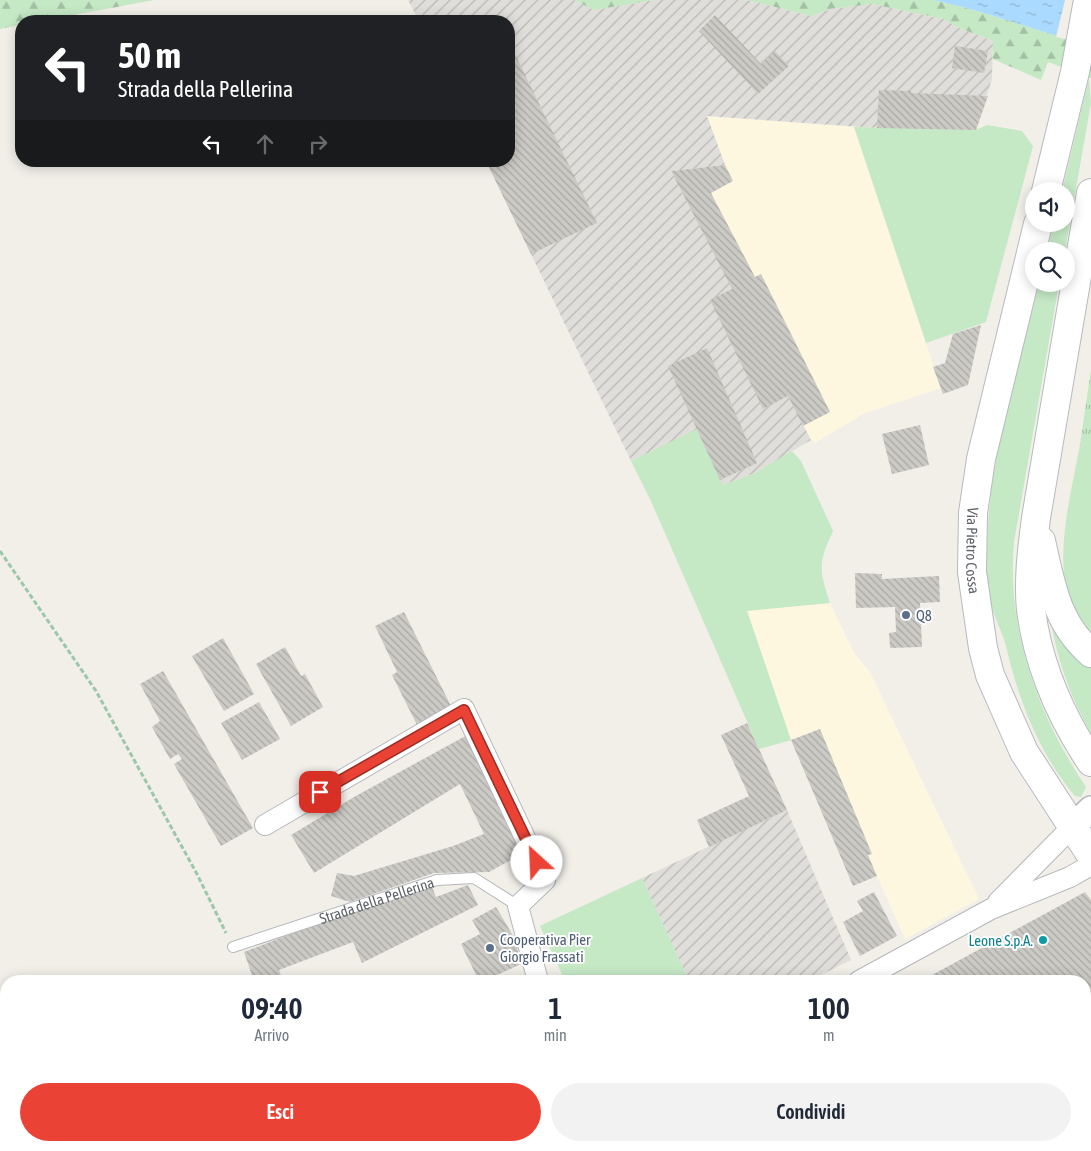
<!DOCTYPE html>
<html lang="it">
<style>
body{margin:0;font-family:"Asap Condensed",sans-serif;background:#f2f2f3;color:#1f2937;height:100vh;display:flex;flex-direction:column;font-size:19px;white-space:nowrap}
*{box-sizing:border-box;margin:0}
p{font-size:16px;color:#747a83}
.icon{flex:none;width:28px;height:28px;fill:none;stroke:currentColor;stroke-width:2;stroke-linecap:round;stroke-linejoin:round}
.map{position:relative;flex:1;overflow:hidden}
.drawer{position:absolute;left:0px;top:975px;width:1091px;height:176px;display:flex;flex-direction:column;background:#fff;border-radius:20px 20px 0 0;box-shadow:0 2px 12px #0003}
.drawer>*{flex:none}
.banner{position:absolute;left:15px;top:15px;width:500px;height:152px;border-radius:20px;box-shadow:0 2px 12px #0003;background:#202124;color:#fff;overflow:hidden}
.buttons{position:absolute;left:1025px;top:182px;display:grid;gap:10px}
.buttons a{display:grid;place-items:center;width:50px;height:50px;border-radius:50%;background:#fff;box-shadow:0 2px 12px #0003;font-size:25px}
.pin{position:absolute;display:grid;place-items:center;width:42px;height:42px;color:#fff;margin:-21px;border-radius:10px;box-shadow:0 2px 8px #0006}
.me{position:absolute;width:55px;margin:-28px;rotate:335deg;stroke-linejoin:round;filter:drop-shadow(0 0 4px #0008)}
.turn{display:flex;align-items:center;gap:18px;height:105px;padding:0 20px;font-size:22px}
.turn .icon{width:65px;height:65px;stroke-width:2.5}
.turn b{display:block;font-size:35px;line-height:42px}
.lanes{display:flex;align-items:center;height:48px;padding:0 20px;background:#0003;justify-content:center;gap:25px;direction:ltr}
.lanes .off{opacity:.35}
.eta{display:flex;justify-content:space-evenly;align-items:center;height:85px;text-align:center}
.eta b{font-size:30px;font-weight:600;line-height:35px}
.primary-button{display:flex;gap:10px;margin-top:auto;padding:10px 20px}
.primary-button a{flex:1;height:58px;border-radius:30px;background:#ea4335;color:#fff;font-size:20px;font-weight:600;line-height:58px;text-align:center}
.primary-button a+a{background:#f2f2f3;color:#1f2937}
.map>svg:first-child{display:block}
.commercial{fill:#fef7e0}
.industrial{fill:url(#industrial-furrows)}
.grass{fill:#c5e8c5}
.forest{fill:url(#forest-firs)}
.park{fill:url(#park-tufts)}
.water{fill:url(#water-ripples)}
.pier{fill:#f1efe8}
.building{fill:url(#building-back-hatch)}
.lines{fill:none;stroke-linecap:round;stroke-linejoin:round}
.service-casing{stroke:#b5b8bc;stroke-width:12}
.minor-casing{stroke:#b5b8bc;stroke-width:22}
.tertiary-casing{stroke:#b5b8bc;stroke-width:28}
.secondary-casing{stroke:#b6babf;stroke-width:30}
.path{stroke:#9cc7a9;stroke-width:3;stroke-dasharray:5 2.5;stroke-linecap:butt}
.service{stroke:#fff;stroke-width:10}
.minor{stroke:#fff;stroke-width:20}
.tertiary{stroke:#fff;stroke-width:25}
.secondary{stroke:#fff;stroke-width:28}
.route-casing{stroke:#982c22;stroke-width:12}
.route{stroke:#ea4335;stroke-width:9}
.service-dot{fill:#5c6f8a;stroke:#fff;stroke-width:2}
.culture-dot{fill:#0f9aa8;stroke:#fff;stroke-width:2}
.labels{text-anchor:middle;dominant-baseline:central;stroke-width:4;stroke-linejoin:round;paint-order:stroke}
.street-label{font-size:15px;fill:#5f6368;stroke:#fff}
.service-label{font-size:15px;fill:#4e5e75;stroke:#fff;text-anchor:start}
.culture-label{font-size:15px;fill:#0d838f;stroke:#fff;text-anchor:end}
</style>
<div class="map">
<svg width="1091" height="1151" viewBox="0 0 1091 1151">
<defs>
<pattern id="industrial-furrows" width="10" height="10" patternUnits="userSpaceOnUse" patternTransform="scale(1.25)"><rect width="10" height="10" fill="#e0deda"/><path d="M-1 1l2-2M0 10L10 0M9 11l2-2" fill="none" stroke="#b9b8b5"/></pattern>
<pattern id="forest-firs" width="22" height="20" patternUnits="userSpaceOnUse" patternTransform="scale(1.25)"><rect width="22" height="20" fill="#c5e8c5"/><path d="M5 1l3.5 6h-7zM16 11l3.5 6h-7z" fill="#a3c0a4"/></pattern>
<pattern id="park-tufts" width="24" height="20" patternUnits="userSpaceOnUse" patternTransform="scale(1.25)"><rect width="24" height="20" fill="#c5e8c5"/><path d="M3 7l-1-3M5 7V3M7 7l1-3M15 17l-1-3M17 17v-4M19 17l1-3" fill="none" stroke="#a3c0a4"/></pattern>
<pattern id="water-ripples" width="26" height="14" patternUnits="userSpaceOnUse" patternTransform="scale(1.25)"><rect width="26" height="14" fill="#aadaff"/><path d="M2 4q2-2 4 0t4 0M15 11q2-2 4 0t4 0" fill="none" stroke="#8eb4d2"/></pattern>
<pattern id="building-back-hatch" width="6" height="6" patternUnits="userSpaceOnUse" patternTransform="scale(1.25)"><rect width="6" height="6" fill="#cccac5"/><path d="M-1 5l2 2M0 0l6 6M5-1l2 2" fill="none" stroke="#a9a8a4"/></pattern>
</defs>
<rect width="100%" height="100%" fill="#f1efe8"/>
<g class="commercial">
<polygon points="707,116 854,127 941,388 863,414 815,443 811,440 671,171 725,165"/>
<polygon points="830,603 854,653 870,672 979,899 905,939 877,876 853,886 791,740 747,610"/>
</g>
<g class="industrial">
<polygon points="408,0 574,0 594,10 655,0 747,0 812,16 830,9 872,4 944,19 957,27 993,41 992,79 976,130 877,128 707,116 725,165 671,171 811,440 755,473 723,485 697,430 631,461 486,161 509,161 509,21 419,21"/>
<polygon points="787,810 851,960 809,981 689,981 642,878"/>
<polygon points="621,1145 952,1145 955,1151 625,1151"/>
</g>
<g class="grass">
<polygon points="1089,78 1091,103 1065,251 1047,251 1054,224 1066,224 1066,191 1062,191"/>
<polygon points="987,125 1022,131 1033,146 986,322 926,343 854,127 976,130"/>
<path d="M 1039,284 L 1059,284 L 1014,542 C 1006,629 1038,715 1086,787 L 1081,797 L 1075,796 C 1040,755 1018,699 1006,646 C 1001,628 991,611 988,593 C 986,581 988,570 987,558 C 986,465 1017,374 1039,284 Z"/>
<path d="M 697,429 L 723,485 L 755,473 L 792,451 L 801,461 L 833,531 C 818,563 819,570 830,603 L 747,611 L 791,740 L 759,749 L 651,501 L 631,461 Z"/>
<path d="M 1091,443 L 1091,631 C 1042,590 1071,499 1080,444 Z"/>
<path d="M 1050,615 C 1060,637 1070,656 1091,668 L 1091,733 C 1070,697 1056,657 1050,615 Z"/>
<polygon points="642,878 689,981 565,981 540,926"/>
<polygon points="468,1145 547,1145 546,1151 447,1151"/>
</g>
<g class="forest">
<polygon points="0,0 154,0 42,21 21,21 21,25 0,29"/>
<polygon points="574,0 655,0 594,10"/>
<path d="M 747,0 L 933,0 C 987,11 1038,32 1091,45 L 1091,78 L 1048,62 L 1041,80 L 993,59 L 993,41 L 957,27 L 944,19 L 872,4 L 830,9 L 812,16 Z"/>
</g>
<polygon class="park" points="1091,370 1091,443 1080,444"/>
<path class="water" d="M 933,0 L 1091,0 L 1091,45 C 1038,32 987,11 933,0 Z"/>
<polygon class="pier" points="1065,0 1091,0 1091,45 1056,37"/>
<g class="building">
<polygon points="715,15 761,64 775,51 789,66 758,94 699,31"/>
<polygon points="955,46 988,51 984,73 952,68"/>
<polygon points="512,48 597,223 531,254 486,161 509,161 509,50"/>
<polygon points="879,90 911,91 911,93 988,96 976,130 877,128"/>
<polygon points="725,165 733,181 711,193 755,277 761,274 830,412 803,426 788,396 763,409 710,300 732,289 671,171"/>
<polygon points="981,325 968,385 943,394 933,367 945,363 953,334"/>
<polygon points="707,348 757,463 720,480 668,366"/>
<polygon points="920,425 929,465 892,474 882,434"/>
<polygon points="855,573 882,574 882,579 939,576 940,602 920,603 922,647 890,648 889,633 896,632 895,607 856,608"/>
<polygon points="404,612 451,706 417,725 392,675 397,672 375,626"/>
<polygon points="223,638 254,694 224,711 192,656"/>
<polygon points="285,647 301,676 305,674 323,707 291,726 256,664"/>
<polygon points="163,671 253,828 221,846 174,764 182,759 178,754 170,759 152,727 160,721 140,684"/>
<polygon points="259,702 280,739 242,760 221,723"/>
<polygon points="747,723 787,810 709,847 697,820 749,796 721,735"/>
<polygon points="820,729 872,854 868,855 877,876 853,886 791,740"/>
<polygon points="469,734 524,853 489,872 434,873 350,902 331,896 337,873 354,876 453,846 484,834 460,784 314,873 291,835 354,797"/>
<polygon points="468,885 478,905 362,963 353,942 279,970 283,981 254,981 244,952 337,916 432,887 436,897"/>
<polygon points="874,892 897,936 860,956 843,922 863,911 857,901"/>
<polygon points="1085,892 1091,900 1091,1062 1085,1065 1085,981 921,981"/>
<polygon points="496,907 515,939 521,964 484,981 479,981 461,944 480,934 472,920"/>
<polygon points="1085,1087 1088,1092 1091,1091 1091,1148 1089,1149 1085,1142"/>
<polygon points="617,1145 621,1145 625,1151 605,1151"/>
<polygon points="791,1145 952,1145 955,1151 794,1151"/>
</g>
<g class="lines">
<defs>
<g id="service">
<path id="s1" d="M 233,947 L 437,880 L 474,878 L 518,906"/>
</g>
<g id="minor">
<polyline points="265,825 464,709 545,880 518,906 538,981"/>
<polyline points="998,902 1072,827"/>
<polyline points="859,981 991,909 1070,877 1091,865"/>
<polyline points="380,1151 399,1145"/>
</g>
<polyline id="tertiary" points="1072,827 1091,809"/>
<g id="secondary">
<polyline points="1046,191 1075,72 1088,0"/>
<path d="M 1091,193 L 1036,518 C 1032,548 1028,580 1031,610 C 1038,664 1061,717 1091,762"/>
<path id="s2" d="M 1038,224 L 981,459 L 973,513 L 972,572 L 983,648 L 990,675 L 1024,752 L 1091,855"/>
<path d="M 1041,541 C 1051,584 1056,623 1091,653"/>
</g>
</defs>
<use href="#service" class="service-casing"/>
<use href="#minor" class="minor-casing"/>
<use href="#tertiary" class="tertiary-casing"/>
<use href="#secondary" class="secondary-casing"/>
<polyline class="path" points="0,551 96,691 197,874 226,933"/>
<use href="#service" class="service"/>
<use href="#minor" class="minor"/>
<use href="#tertiary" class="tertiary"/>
<use href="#secondary" class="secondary"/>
</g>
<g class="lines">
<defs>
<polyline id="route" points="320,792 464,710 537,862"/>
</defs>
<use href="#route" class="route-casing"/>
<use href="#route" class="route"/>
</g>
<g class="service-dot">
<circle cx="906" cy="615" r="5"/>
<circle cx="490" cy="948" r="5"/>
</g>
<circle class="culture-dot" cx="1043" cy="940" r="5"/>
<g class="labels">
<g class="street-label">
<text stroke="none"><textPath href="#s2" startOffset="334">Via Pietro Cossa</textPath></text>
<text stroke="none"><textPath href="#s1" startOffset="151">Strada della Pellerina</textPath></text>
</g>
<g class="service-label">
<text x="916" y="615">Q8</text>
<text x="500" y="939">Cooperativa Pier<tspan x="500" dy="17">Giorgio Frassati</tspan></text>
</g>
<g class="culture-label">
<text x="1033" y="940">Leone S.p.A.</text>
</g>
</g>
</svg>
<div class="buttons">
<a><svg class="icon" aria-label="sound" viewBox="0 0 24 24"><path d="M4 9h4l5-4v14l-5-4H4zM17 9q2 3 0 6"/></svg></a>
<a><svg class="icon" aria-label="search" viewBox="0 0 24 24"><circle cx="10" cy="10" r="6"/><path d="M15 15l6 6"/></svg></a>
</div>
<div class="pin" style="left:320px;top:792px;background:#d93025"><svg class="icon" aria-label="arrive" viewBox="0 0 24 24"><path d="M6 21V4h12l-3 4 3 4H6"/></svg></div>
<svg class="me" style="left:537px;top:862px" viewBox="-20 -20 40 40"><circle r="19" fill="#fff"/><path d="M0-13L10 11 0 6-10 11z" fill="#ea4335"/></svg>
<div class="banner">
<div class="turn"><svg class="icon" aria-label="left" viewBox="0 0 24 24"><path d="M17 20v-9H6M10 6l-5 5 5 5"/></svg><div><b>50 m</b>Strada della Pellerina</div></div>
<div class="lanes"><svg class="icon" aria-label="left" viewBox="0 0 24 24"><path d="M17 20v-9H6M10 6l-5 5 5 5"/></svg><svg class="icon off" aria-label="ahead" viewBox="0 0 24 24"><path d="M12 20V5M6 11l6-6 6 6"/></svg><svg class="icon off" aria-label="right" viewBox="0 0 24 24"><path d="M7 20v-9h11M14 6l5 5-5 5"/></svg></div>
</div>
<section class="drawer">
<div class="eta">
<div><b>09:40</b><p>Arrivo</p></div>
<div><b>1</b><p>min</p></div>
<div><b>100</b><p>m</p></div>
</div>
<div class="primary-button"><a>Esci</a><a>Condividi</a></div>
</section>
</div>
